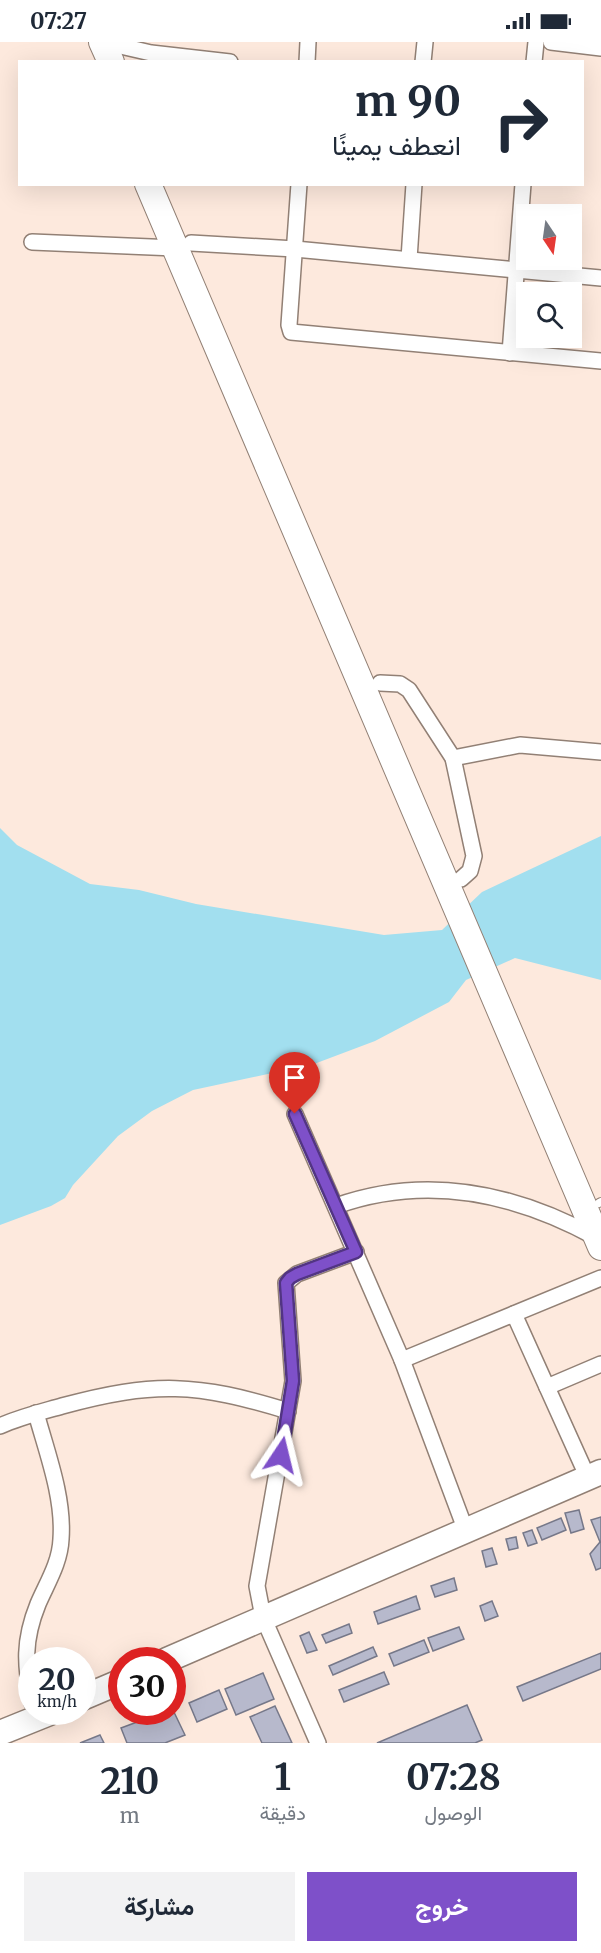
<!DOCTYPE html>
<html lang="ar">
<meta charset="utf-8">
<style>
body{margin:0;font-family:Merriweather,Vazirmatn,serif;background:#f2f2f3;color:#1f2937;direction:rtl;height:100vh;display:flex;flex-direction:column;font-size:22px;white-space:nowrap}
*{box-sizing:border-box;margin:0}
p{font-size:20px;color:#747a83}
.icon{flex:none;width:33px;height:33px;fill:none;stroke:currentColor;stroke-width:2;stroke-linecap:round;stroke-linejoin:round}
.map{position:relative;height:1701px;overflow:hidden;direction:ltr}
.drawer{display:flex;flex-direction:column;background:#fff;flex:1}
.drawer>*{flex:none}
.top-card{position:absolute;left:18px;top:18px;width:566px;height:126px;border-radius:0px;box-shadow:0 6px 24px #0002;direction:rtl;background:#fff;color:#1f2937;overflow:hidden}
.needle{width:39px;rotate:167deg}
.fabs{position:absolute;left:516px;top:162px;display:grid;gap:12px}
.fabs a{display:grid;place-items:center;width:66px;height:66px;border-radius:0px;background:#fff;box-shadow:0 6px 24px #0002;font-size:30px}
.speed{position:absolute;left:18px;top:1605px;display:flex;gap:12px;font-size:30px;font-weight:700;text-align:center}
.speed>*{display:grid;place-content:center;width:78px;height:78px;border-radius:50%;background:#fff;box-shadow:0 6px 24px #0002;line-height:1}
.speed small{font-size:15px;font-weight:400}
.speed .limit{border:9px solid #d22;background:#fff;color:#111}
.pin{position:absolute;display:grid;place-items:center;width:51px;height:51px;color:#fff;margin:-62px -26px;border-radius:50% 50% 50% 0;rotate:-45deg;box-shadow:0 0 6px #0007}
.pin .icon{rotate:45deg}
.me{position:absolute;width:66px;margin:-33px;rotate:10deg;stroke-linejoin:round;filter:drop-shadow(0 0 4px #0008)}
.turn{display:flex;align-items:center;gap:21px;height:126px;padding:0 24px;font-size:27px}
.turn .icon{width:78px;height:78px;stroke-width:2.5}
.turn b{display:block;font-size:42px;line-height:51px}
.eta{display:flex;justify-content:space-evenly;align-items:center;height:102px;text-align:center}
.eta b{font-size:36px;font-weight:700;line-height:42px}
.cta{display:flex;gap:12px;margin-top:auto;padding:12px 24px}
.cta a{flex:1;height:69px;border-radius:0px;background:#7e50c9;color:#fff;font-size:24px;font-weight:700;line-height:69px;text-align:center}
.cta a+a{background:#f2f2f3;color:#1f2937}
.status{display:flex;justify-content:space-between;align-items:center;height:42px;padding:0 30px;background:#fff;direction:ltr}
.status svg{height:16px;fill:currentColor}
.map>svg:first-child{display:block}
.water{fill:#a2dfef}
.building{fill:#b7b9cc;stroke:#767889;stroke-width:1.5}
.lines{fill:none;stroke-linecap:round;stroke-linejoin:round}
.service-casing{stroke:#928075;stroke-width:10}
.minor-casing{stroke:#928075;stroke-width:18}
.primary-casing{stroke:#928075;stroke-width:27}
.trunk-casing{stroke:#928075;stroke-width:28}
.service{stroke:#fff;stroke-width:8}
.minor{stroke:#fff;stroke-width:15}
.primary{stroke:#fff;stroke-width:24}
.trunk{stroke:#fff;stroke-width:26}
.route-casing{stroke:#523483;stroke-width:15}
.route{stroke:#7e50c9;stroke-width:10}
</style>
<div class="status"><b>07:27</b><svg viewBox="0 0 49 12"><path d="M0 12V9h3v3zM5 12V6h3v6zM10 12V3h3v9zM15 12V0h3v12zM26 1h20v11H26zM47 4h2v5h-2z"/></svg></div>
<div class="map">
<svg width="601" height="1701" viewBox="0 0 601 1701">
<rect width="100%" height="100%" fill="#fde9dd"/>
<polygon class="water" points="0,786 17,803 90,842 139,848 196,862 384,893 442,888 482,850 601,794 601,938 515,916 466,938 449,960 375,999 314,1022 193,1048 152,1069 118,1094 73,1143 65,1156 51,1164 0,1183"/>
<g class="building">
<polygon points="579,1468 584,1487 571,1491 565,1471"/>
<polygon points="601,1475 601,1526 596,1528 590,1512 600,1500 591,1478"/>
<polygon points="561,1476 566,1488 542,1498 537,1486"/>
<polygon points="532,1488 537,1501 528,1504 523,1491"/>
<polygon points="516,1495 518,1506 509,1508 506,1497"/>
<polygon points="492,1506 497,1522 486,1525 482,1509"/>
<polygon points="454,1536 457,1548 435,1555 431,1544"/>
<polygon points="416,1554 420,1567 378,1582 374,1570"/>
<polygon points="492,1559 498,1574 485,1579 480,1564"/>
<polygon points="349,1582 352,1591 326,1601 322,1593"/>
<polygon points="459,1585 464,1597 433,1609 428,1596"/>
<polygon points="309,1590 317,1608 307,1611 300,1594"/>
<polygon points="424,1598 429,1610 394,1624 389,1612"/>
<polygon points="373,1605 377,1614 333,1633 329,1624"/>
<polygon points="601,1611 601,1627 523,1659 517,1645"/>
<polygon points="384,1630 389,1642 344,1660 339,1648"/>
<polygon points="263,1631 274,1657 236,1673 225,1647"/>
<polygon points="219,1648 227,1667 197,1680 189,1661"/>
<polygon points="467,1663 482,1698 475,1701 377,1701"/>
<polygon points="275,1664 292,1701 262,1701 250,1675"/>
<polygon points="172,1666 185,1693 165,1701 127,1701 121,1686 164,1670 172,1670"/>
<polygon points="100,1693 104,1701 80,1701"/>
</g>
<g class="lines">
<defs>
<polyline id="service" points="599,1161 601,1160"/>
<g id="minor">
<polyline points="103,0 151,11 230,20"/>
<polyline points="551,0 601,6"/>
<polyline points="307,20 308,0"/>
<polyline points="423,20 425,0"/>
<polyline points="534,20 536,0"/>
<polyline points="299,142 289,283 291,290 601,319"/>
<polyline points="32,200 175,206"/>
<polyline points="191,201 295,207 601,236"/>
<polyline points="409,217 414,142"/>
<polyline points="510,311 523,142"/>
<polyline points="380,641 400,642 409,648 453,716 474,814 470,829 461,837"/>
<polyline points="453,716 520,703 601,710"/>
<polyline points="295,1072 402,1318 466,1489"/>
<path d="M 336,1164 C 426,1132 515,1151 597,1196"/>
<polyline points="514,1272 588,1436"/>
<polyline points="402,1318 601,1236"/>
<polyline points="547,1345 601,1322"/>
<path d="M 0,1384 C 20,1375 41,1370 62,1364 C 154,1339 197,1341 288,1369"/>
<path d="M 32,1661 C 25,1623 23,1599 38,1562 C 47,1541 60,1521 61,1497 C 64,1455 47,1411 36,1371"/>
<polyline points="318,1701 263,1575 257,1544 293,1339 286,1241 297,1232 356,1210"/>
</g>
<g id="primary">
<polyline points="167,1618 601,1430"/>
<polyline points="82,1656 122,1639"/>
<polyline points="0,1691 52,1670"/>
</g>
<g id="trunk">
<polyline points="102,0 111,20"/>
<polyline points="148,142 601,1205"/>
</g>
</defs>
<use href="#service" class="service-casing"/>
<use href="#minor" class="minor-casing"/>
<use href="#primary" class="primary-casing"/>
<use href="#trunk" class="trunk-casing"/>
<use href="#service" class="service"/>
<use href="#minor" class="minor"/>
<use href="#primary" class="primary"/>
<use href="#trunk" class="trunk"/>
</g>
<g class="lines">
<defs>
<polyline id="route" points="281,1413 293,1339 286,1241 290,1236 297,1232 356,1210 295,1072"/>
</defs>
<use href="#route" class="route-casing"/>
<use href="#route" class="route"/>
</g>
</svg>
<div class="fabs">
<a><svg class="needle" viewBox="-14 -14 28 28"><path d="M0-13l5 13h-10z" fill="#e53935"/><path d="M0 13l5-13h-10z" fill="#747a83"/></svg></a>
<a><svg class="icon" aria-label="search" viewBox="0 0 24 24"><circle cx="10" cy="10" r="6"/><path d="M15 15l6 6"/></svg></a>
</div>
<div class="speed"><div>20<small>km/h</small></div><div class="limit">30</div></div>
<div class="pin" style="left:295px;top:1072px;background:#d93025"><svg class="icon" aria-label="arrive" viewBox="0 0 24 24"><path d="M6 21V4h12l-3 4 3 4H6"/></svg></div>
<svg class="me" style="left:281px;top:1413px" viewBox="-20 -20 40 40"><path d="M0-17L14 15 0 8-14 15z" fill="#7e50c9" stroke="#fff" stroke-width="4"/></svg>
<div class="top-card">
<div class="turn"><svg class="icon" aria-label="right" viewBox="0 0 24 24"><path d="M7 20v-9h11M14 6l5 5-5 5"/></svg><div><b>90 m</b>انعطف يمينًا</div></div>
</div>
</div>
<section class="drawer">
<div class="eta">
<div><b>07:28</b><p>الوصول</p></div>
<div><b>1</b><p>دقيقة</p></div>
<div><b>210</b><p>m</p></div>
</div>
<div class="cta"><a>خروج</a><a>مشاركة</a></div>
</section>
